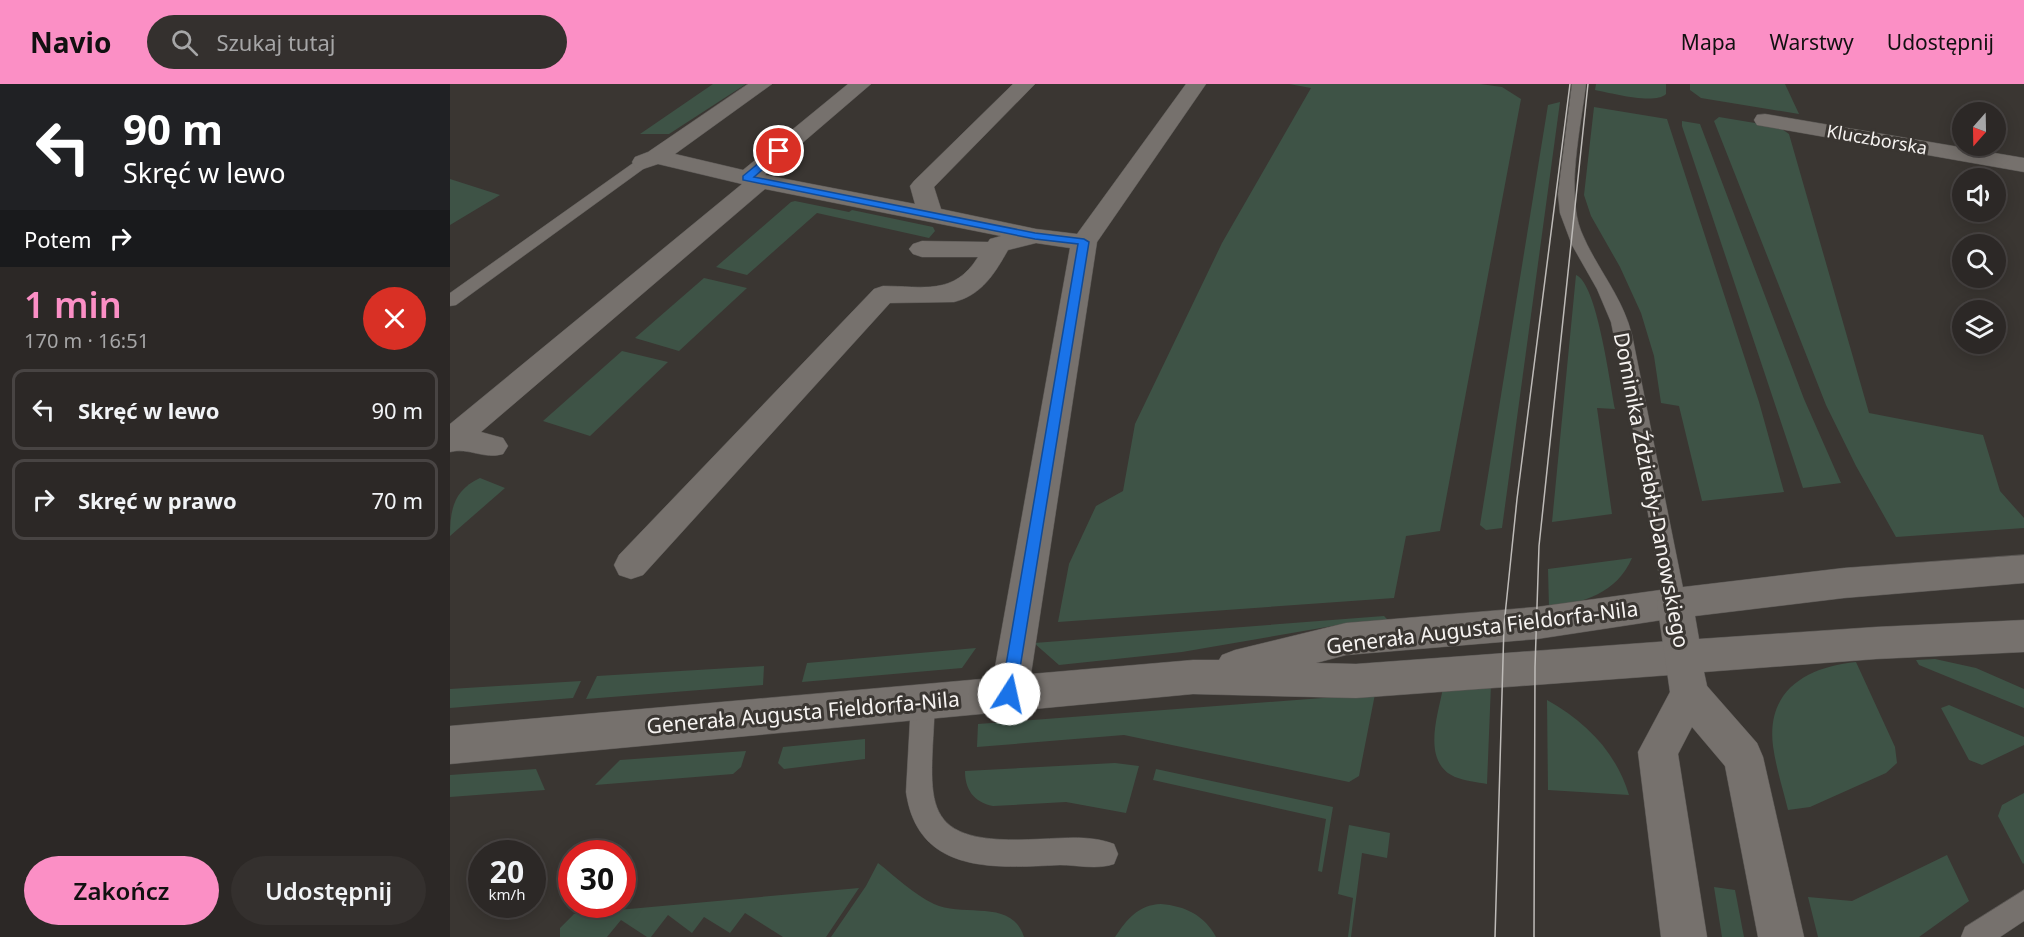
<!DOCTYPE html>
<html lang="pl">
<meta charset="utf-8">
<style>
body{margin:0;font-family:"Noto Sans",sans-serif;background:#34302e;color:#f1f3f6;height:100vh;display:flex;flex-direction:column;font-size:22px;white-space:nowrap}
*{box-sizing:border-box;margin:0}
p{font-size:20px;color:#a6a6a7}
.icon{flex:none;width:33px;height:33px;fill:none;stroke:currentColor;stroke-width:2;stroke-linecap:round;stroke-linejoin:round}
.map{position:relative;flex:1;overflow:hidden}
.side{display:flex;flex-direction:column;background:#2c2826;width:450px}
.side>*{flex:none}
.banner{background:#202124;color:#fff;overflow:hidden}
.needle{width:39px;rotate:200deg}
.tools{position:absolute;left:1502px;top:18px;display:grid;gap:12px}
.tools a{display:grid;place-items:center;width:54px;height:54px;border-radius:50%;background:#2c2826;box-shadow:0 3px 15px #0003,0 0 0 2px #484443;font-size:30px}
.speed{position:absolute;left:18px;top:756px;display:flex;gap:12px;font-size:30px;font-weight:700;text-align:center}
.speed>*{display:grid;place-content:center;width:78px;height:78px;border-radius:50%;background:#2c2826;box-shadow:0 3px 15px #0003,0 0 0 2px #484443;line-height:1}
.speed small{font-size:15px;font-weight:400}
.speed .limit{border:9px solid #d22;background:#fff;color:#111}
.pin{position:absolute;display:grid;place-items:center;width:51px;height:51px;color:#fff;margin:-26px;border:3px solid #fff;border-radius:50%;box-shadow:0 2px 6px #0007}
.me{position:absolute;width:66px;margin:-33px;rotate:10deg;stroke-linejoin:round;filter:drop-shadow(0 0 4px #0008)}
.turn{display:flex;align-items:center;gap:21px;height:126px;padding:0 24px;font-size:27px}
.turn .icon{width:78px;height:78px;stroke-width:2.5}
.turn b{display:block;font-size:42px;line-height:51px}
.then{display:flex;align-items:center;height:57px;padding:0 24px;background:#0003;gap:12px;font-size:22px}
.round{display:grid;place-items:center;flex:none;width:63px;height:63px;border-radius:32px;background:#34302e}
.summary{display:flex;align-items:center;justify-content:space-between;height:102px;padding:0 24px}
h1{font-size:36px;font-weight:600;line-height:45px;color:#fb8fc5}
.cta{display:flex;gap:12px;margin-top:auto;padding:12px 24px}
.cta a{flex:1;height:69px;border-radius:36px;background:#fb8fc5;color:#111;font-size:24px;font-weight:600;line-height:69px;text-align:center}
.cta a+a{background:#34302e;color:#f1f3f6}
ul{padding:0;list-style:none}
li{display:flex;align-items:center;gap:18px;height:81px;margin:0 12px 9px;padding:0 12px;border:3px solid #484443;border-radius:12px}
li div{flex:1}
li b{display:block;font-size:22px}
li em{font-style:normal}
header{display:flex;align-items:center;gap:36px;box-sizing:border-box;height:84px;padding:0 30px;background:#fb8fc5;color:#111}
header strong{font-size:28px}
nav{display:flex;gap:33px;margin-inline-start:auto;font-size:21px}
.search{width:420px;height:54px;background:#34302e;display:flex;align-items:center;gap:15px;box-sizing:border-box;padding:0 21px;border-radius:33px;color:#a6a6a7;font-size:22px}
main{display:flex;flex:1;min-height:0}
.map>svg:first-child{display:block}
.green{fill:#3e5346}
.lines{fill:none;stroke-linecap:round;stroke-linejoin:round}
.service-casing{stroke:#585552;stroke-width:1}
.minor-casing{stroke:#585552;stroke-width:1}
.tertiary-casing{stroke:#585552;stroke-width:1}
.service{fill:#76716d;fill-rule:evenodd}
.minor{fill:#76716d;fill-rule:evenodd}
.tertiary{fill:#76716d;fill-rule:evenodd}
.tram{stroke:#bebbb8;stroke-width:1.5}
.route{fill:#1a73e8;stroke:#114b97;stroke-width:1.5}
.labels{text-anchor:middle;dominant-baseline:central;stroke-width:6;stroke-linejoin:round;paint-order:stroke}
.far-street-label{font-size:18px;fill:#f6f3f1;stroke:#3a3632}
.street-label{font-size:21px;fill:#f6f3f1;stroke:#3a3632}
</style>
<header>
<strong>Navio</strong>
<div class="search"><svg class="icon" aria-label="search" viewBox="0 0 24 24"><circle cx="10" cy="10" r="6"/><path d="M15 15l6 6"/></svg>Szukaj tutaj</div>
<nav><a>Mapa</a><a>Warstwy</a><a>Udostępnij</a></nav>
</header>
<main>
<section class="side">
<div class="banner">
<div class="turn"><svg class="icon" aria-label="left" viewBox="0 0 24 24"><path d="M17 20v-9H6M10 6l-5 5 5 5"/></svg><div><b>90 m</b>Skręć w lewo</div></div>
<div class="then">Potem<svg class="icon" aria-label="right" viewBox="0 0 24 24"><path d="M7 20v-9h11M14 6l5 5-5 5"/></svg></div>
</div>
<div class="summary"><div><h1>1 min</h1><p>170 m · 16:51</p></div><a class="round" style="background:#d93025;color:#fff"><svg class="icon" aria-label="close" viewBox="0 0 24 24"><path d="M6 6l12 12M18 6L6 18"/></svg></a></div>
<ul>
<li><svg class="icon" aria-label="left" viewBox="0 0 24 24"><path d="M17 20v-9H6M10 6l-5 5 5 5"/></svg><div><b>Skręć w lewo</b></div><em>90 m</em></li>
<li><svg class="icon" aria-label="right" viewBox="0 0 24 24"><path d="M7 20v-9h11M14 6l5 5-5 5"/></svg><div><b>Skręć w prawo</b></div><em>70 m</em></li>
</ul>
<div class="cta"><a>Zakończ</a><a>Udostępnij</a></div>
</section>
<div class="map">
<svg width="1574" height="853" viewBox="0 0 1574 853">
<rect width="100%" height="100%" fill="#3a3632"/>
<g class="green">
<polygon points="263,0 296,0 219,50 190,50"/>
<polygon points="839,0 1030,0 1052,3 1071,15 990,447 956,452 944,514 608,538 619,480 646,422 673,407 685,340 772,159 861,4"/>
<path d="M 1146,0 L 1216,0 L 1216,10 C 1205,21 1161,9 1145,6 Z"/>
<polygon points="1240,0 1335,0 1349,30 1251,14 1240,6"/>
<polygon points="1110,18 1052,444 1036,446 1030,441 1098,21"/>
<polygon points="1144,23 1217,35 1309,318 1334,408 1252,417 1229,322 1211,319 1204,272 1191,229 1170,183 1141,132 1134,111"/>
<polygon points="1269,33 1329,43 1339,50 1419,329 1533,351 1550,407 1574,434 1574,444 1446,453 1406,382 1376,321 1264,37"/>
<polygon points="1232,37 1250,40 1354,315 1391,399 1353,404 1232,42"/>
<polygon points="0,95 50,111 0,141"/>
<polygon points="345,117 399,128 402,126 483,143 485,147 479,154 367,129 297,191 266,183 341,118"/>
<path d="M 1126,191 C 1147,199 1160,300 1165,325 L 1147,324 L 1162,430 L 1102,438 Z"/>
<polygon points="254,194 297,204 229,267 185,254"/>
<polygon points="172,267 218,278 140,352 93,337"/>
<path d="M 30,394 L 55,404 L 0,452 C 0,425 4,406 30,394 Z"/>
<path d="M 1182,474 C 1166,510 1134,518 1099,524 L 1098,485 Z"/>
<polygon points="934,532 939,537 894,540 732,568 609,581 584,559"/>
<polygon points="526,564 512,584 352,598 357,579"/>
<polygon points="1485,575 1526,584 1574,605 1574,624 1469,581 1466,576"/>
<path d="M 1406,578 L 1445,663 L 1447,679 L 1436,689 L 1360,723 L 1338,726 C 1333,705 1326,684 1323,662 C 1316,606 1357,583 1406,578 Z"/>
<polygon points="314,582 313,601 136,615 147,592"/>
<polygon points="131,597 123,614 0,624 0,605"/>
<path d="M 1041,600 L 1037,700 C 1027,698 1015,697 1005,693 C 971,678 988,631 993,604 Z"/>
<polygon points="925,610 909,692 899,698 674,651 527,663 528,640"/>
<path d="M 1097,616 C 1136,638 1166,668 1179,711 L 1098,706 Z"/>
<polygon points="1499,621 1574,653 1574,661 1532,681 1519,676 1491,624"/>
<polygon points="415,655 415,675 334,685 328,679 333,663"/>
<polygon points="296,667 291,683 283,690 145,701 170,676"/>
<path d="M 665,679 L 689,682 L 676,729 L 616,718 L 543,722 C 524,718 515,706 515,687 Z"/>
<polygon points="86,685 95,706 0,713 0,691"/>
<polygon points="706,685 883,723 872,788 868,787 876,735 703,696"/>
<polygon points="1574,709 1574,779 1573,780 1548,732 1552,721"/>
<polygon points="899,741 940,749 937,774 912,769 901,853 898,853 903,814 888,810"/>
<polygon points="1497,771 1519,817 1469,853 1368,853 1358,813 1402,817"/>
<path d="M 428,779 C 446,793 463,810 484,820 C 514,834 562,814 574,853 L 381,853 L 416,802 Z"/>
<polygon points="1264,803 1285,806 1294,853 1272,853"/>
<polygon points="409,804 376,853 333,853 295,829 280,849 254,833 242,849 218,831 201,853 197,853 171,836 157,853 110,853 110,844 124,830"/>
<path d="M 711,820 C 735,822 754,831 766,853 L 665,853 C 677,835 688,821 711,820 Z"/>
</g>
<g class="lines">
<defs>
<g id="service">
<path d="M 1122,0 L 1136,0 C 1131,42 1116,108 1131,147 C 1146,184 1172,211 1182,251 L 1236,519 L 1233,526 L 1225,529 L 1217,526 L 1214,519 L 1182,340 L 1161,238 L 1147,205 L 1122,161 L 1110,129 L 1108,110 Z"/>
<polygon points="191,76 198,80 196,83 6,221 0,222 0,209 186,77"/>
<path d="M 473,607 L 482,610 L 485,618 C 481,720 464,762 590,755 C 615,754 641,751 664,760 L 668,770 L 664,780 C 647,786 627,781 610,781 C 545,784 468,791 456,708 L 461,618 L 464,610 Z"/>
<polygon points="1574,806 1574,837 1550,853 1511,853 1515,843"/>
</g>
<g id="minor">
<path d="M 298,0 L 322,0 L 225,70 L 293,86 L 398,0 L 421,0 L 315,91 L 465,120 L 460,102 L 464,97 L 563,0 L 585,0 L 484,103 L 491,125 L 586,145 L 627,150 L 736,0 L 756,0 L 647,158 L 581,590 L 743,576 L 769,576 L 772,571 L 785,566 L 896,539 L 1087,523 L 1225,504 L 1238,508 L 1243,519 L 1238,530 L 1225,534 L 1087,555 L 896,571 L 866,579 L 906,580 L 1234,556 L 1247,561 L 1253,573 L 1247,585 L 1234,590 L 906,614 L 743,610 L 0,680 L 0,642 L 543,594 L 620,164 L 586,159 L 558,166 C 545,189 532,211 504,218 L 440,219 L 193,491 L 181,495 L 169,491 L 164,481 L 169,471 L 424,205 L 433,202 C 473,202 504,212 528,173 L 472,173 L 463,170 L 459,165 L 463,160 L 472,157 L 538,158 L 540,155 L 551,152 L 315,105 L 31,348 L 53,354 L 58,362 L 53,370 C 34,376 19,363 0,368 L 0,340 L 292,100 L 208,80 L 193,85 L 185,83 L 182,78 L 185,73 L 198,68 Z"/>
<polygon points="1315,30 1574,74 1574,88 1307,41 1304,36 1307,31"/>
</g>
<polygon id="tertiary" points="1574,471 1574,499 1394,514 1245,532 1249,555 1426,543 1574,536 1574,568 1426,575 1254,588 1257,602 1307,659 1313,673 1354,853 1308,853 1275,682 1242,643 1228,670 1257,853 1211,853 1188,668 1220,608 1207,519 1212,508 1225,504 1394,484"/>
</defs>
<use href="#service" class="service-casing"/>
<use href="#minor" class="minor-casing"/>
<use href="#tertiary" class="tertiary-casing"/>
<use href="#service" class="service"/>
<use href="#minor" class="minor"/>
<use href="#tertiary" class="tertiary"/>
<g class="tram">
<polyline points="1045,853 1054,541 1067,415 1120,0"/>
<polyline points="1084,853 1085,583 1089,462 1138,0"/>
</g>
</g>
<polygon class="route" points="326,65 334,67 304,93 585,149 634,155 639,158 565,615 559,617 554,615 551,610 628,160 585,155 293,96 293,92"/>
<g class="labels">
<g class="far-street-label">
<text transform="translate(1427 55) rotate(10)">Kluczborska</text>
</g>
<g class="street-label">
<text transform="translate(1202 406) rotate(79)">Dominika Ździebły-Danowskiego</text>
<text transform="translate(1032 543) rotate(-7)">Generała Augusta Fieldorfa-Nila</text>
<text transform="translate(353 628) rotate(-5)">Generała Augusta Fieldorfa-Nila</text>
</g>
</g>
</svg>
<div class="tools">
<a><svg class="needle" viewBox="-14 -14 28 28"><path d="M0-13l5 13h-10z" fill="#e53935"/><path d="M0 13l5-13h-10z" fill="#a6a6a7"/></svg></a>
<a><svg class="icon" aria-label="sound" viewBox="0 0 24 24"><path d="M4 9h4l5-4v14l-5-4H4zM17 9q2 3 0 6"/></svg></a>
<a><svg class="icon" aria-label="search" viewBox="0 0 24 24"><circle cx="10" cy="10" r="6"/><path d="M15 15l6 6"/></svg></a>
<a><svg class="icon" aria-label="layers" viewBox="0 0 24 24"><path d="M12 4l9 5-9 5-9-5zM3 14l9 5 9-5"/></svg></a>
</div>
<div class="speed"><div>20<small>km/h</small></div><div class="limit">30</div></div>
<div class="pin" style="left:329px;top:67px;background:#d93025"><svg class="icon" aria-label="arrive" viewBox="0 0 24 24"><path d="M6 21V4h12l-3 4 3 4H6"/></svg></div>
<svg class="me" style="left:559px;top:610px" viewBox="-20 -20 40 40"><circle r="19" fill="#fff"/><path d="M0-13L10 11 0 6-10 11z" fill="#1a73e8"/></svg>
</div>
</main>
